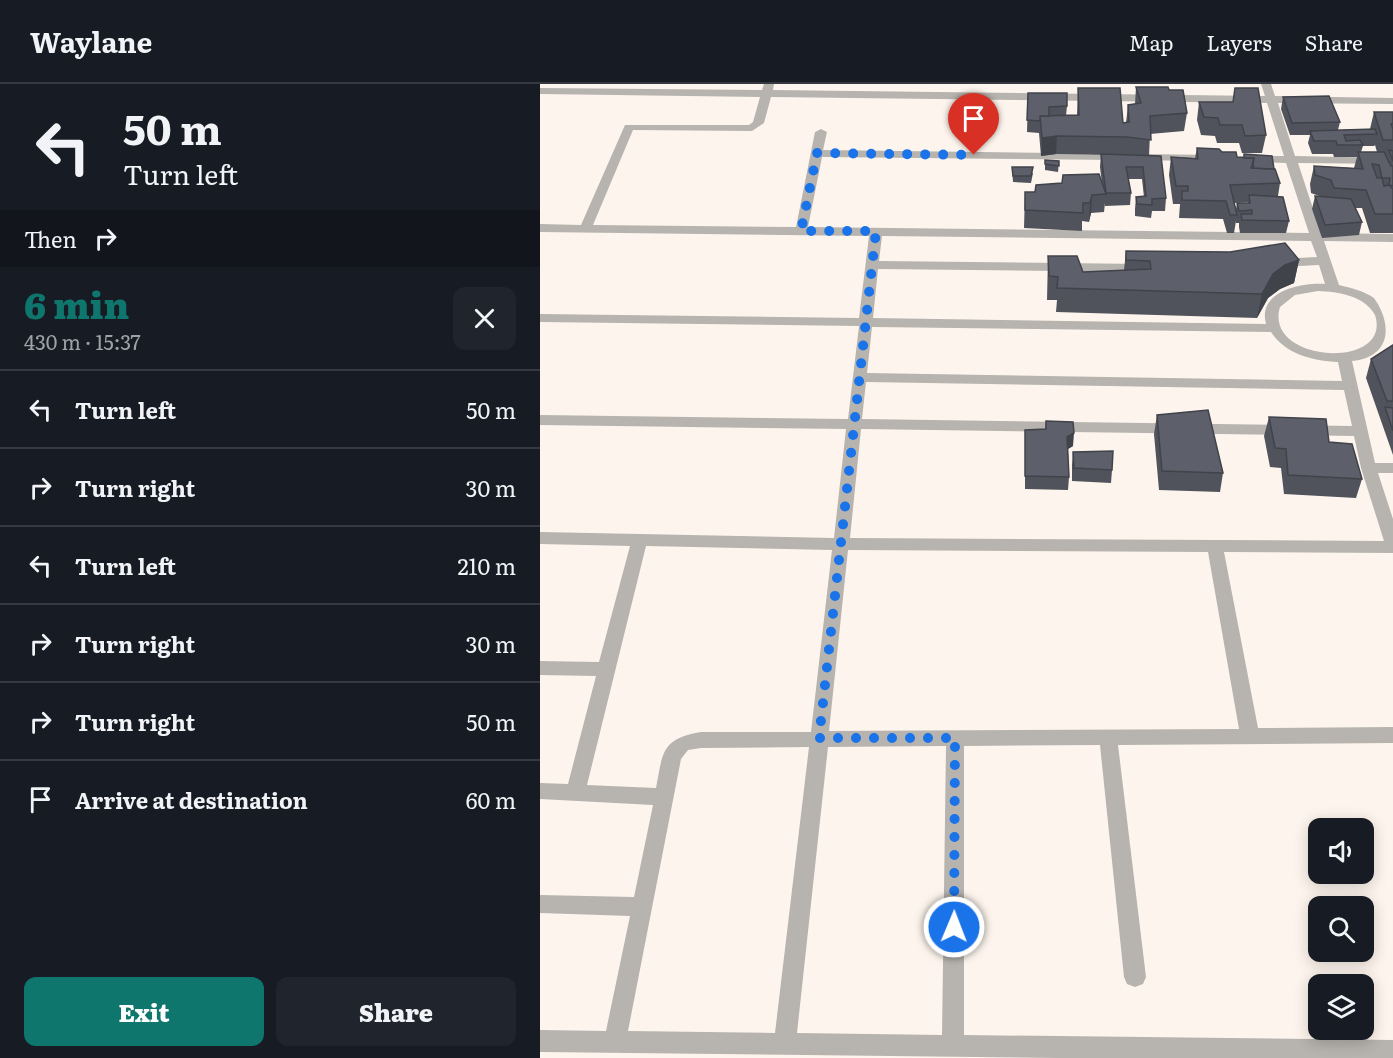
<!DOCTYPE html>
<meta charset="utf-8">
<style>
body{margin:0;font-family:Literata,serif;background:#20242c;color:#f1f3f6;height:100vh;display:flex;flex-direction:column;font-size:22px;white-space:nowrap}
*{box-sizing:border-box;margin:0}
p{font-size:20px;color:#9ea1a6}
.icon{flex:none;width:33px;height:33px;fill:none;stroke:currentColor;stroke-width:2;stroke-linecap:round;stroke-linejoin:round}
.map{position:relative;flex:1;overflow:hidden}
.details{display:flex;flex-direction:column;background:#171b24;width:540px}
.details>*{flex:none}
.guide{background:#171b24;color:#f1f3f6;overflow:hidden}
.buttons{position:absolute;left:768px;top:734px;display:grid;gap:12px}
.buttons a{display:grid;place-items:center;width:66px;height:66px;border-radius:12px;background:#171b24;box-shadow:0 3px 15px #0003;font-size:30px}
.pin{position:absolute;display:grid;place-items:center;width:51px;height:51px;color:#fff;margin:-62px -26px;border-radius:50% 50% 50% 0;rotate:-45deg;box-shadow:0 0 6px #0007}
.pin .icon{rotate:45deg}
.me{position:absolute;width:66px;margin:-33px;rotate:1deg;stroke-linejoin:round;filter:drop-shadow(0 0 4px #0008)}
.turn{display:flex;align-items:center;gap:21px;height:126px;padding:0 24px;font-size:27px}
.turn .icon{width:78px;height:78px;stroke-width:2.5}
.turn b{display:block;font-size:42px;line-height:51px}
.then{display:flex;align-items:center;height:57px;padding:0 24px;background:#0003;gap:12px;font-size:22px}
.round{display:grid;place-items:center;flex:none;width:63px;height:63px;border-radius:12px;background:#20242c}
.overview{display:flex;align-items:center;justify-content:space-between;height:102px;padding:0 24px}
h1{font-size:36px;font-weight:800;line-height:45px;color:#0f766e}
.action{display:flex;gap:12px;margin-top:auto;padding:12px 24px}
.action a{flex:1;height:69px;border-radius:12px;background:#0f766e;color:#fff;font-size:24px;font-weight:800;line-height:69px;text-align:center}
.action a+a{background:#20242c;color:#f1f3f6}
ul{padding:0;list-style:none}
li{display:flex;align-items:center;gap:18px;height:78px;padding:0 24px;border-top:2px solid #363941}
li div{flex:1}
li b{display:block;font-size:22px}
li em{font-style:normal}
header{display:flex;align-items:center;gap:36px;box-sizing:border-box;height:84px;padding:0 30px;background:#171b24;border-bottom:2px solid #363941}
header strong{font-size:28px}
nav{display:flex;gap:33px;margin-inline-start:auto;font-size:21px}
main{display:flex;flex:1;min-height:0}
.map>svg:first-child{display:block}
.lines{fill:none;stroke-linecap:round;stroke-linejoin:round}
.minor{fill:#b7b3ae;fill-rule:evenodd}
.wall{fill:#50535c;fill-rule:evenodd}
.shaded-wall{fill:#41434b}
.building{fill:#5d606b;stroke:#41434b;stroke-width:1.5;fill-rule:evenodd}
.route{stroke:#1a73e8;stroke-width:10;stroke-dasharray:0 18}
</style>
<header>
<strong>Waylane</strong>
<nav><a>Map</a><a>Layers</a><a>Share</a></nav>
</header>
<main>
<section class="details">
<div class="guide">
<div class="turn"><svg class="icon" aria-label="left" viewBox="0 0 24 24"><path d="M17 20v-9H6M10 6l-5 5 5 5"/></svg><div><b>50 m</b>Turn left</div></div>
<div class="then">Then<svg class="icon" aria-label="right" viewBox="0 0 24 24"><path d="M7 20v-9h11M14 6l5 5-5 5"/></svg></div>
</div>
<div class="overview"><div><h1>6 min</h1><p>430 m · 15:37</p></div><a class="round"><svg class="icon" aria-label="close" viewBox="0 0 24 24"><path d="M6 6l12 12M18 6L6 18"/></svg></a></div>
<ul>
<li><svg class="icon" aria-label="left" viewBox="0 0 24 24"><path d="M17 20v-9H6M10 6l-5 5 5 5"/></svg><div><b>Turn left</b></div><em>50 m</em></li>
<li><svg class="icon" aria-label="right" viewBox="0 0 24 24"><path d="M7 20v-9h11M14 6l5 5-5 5"/></svg><div><b>Turn right</b></div><em>30 m</em></li>
<li><svg class="icon" aria-label="left" viewBox="0 0 24 24"><path d="M17 20v-9H6M10 6l-5 5 5 5"/></svg><div><b>Turn left</b></div><em>210 m</em></li>
<li><svg class="icon" aria-label="right" viewBox="0 0 24 24"><path d="M7 20v-9h11M14 6l5 5-5 5"/></svg><div><b>Turn right</b></div><em>30 m</em></li>
<li><svg class="icon" aria-label="right" viewBox="0 0 24 24"><path d="M7 20v-9h11M14 6l5 5-5 5"/></svg><div><b>Turn right</b></div><em>50 m</em></li>
<li><svg class="icon" aria-label="arrive" viewBox="0 0 24 24"><path d="M6 21V4h12l-3 4 3 4H6"/></svg><div><b>Arrive at destination</b></div><em>60 m</em></li>
</ul>
<div class="action"><a>Exit</a><a>Share</a></div>
</section>
<div class="map">
<svg width="853" height="974" viewBox="0 0 853 974">
<rect width="100%" height="100%" fill="#fdf5ed"/>
<g class="lines">
<path class="minor" d="M 224,0 L 234,0 L 233,6 L 725,12 L 721,0 L 731,0 L 735,12 L 853,14 L 853,20 L 738,19 L 755,72 L 853,74 L 853,80 L 758,79 L 781,149 L 853,150 L 853,158 L 784,157 L 799,201 C 811,204 824,207 834,214 C 853,241 851,273 812,277 L 835,379 L 853,379 L 853,389 L 838,389 L 853,435 L 853,469 L 684,468 L 718,644 L 853,643 L 853,659 L 578,661 L 606,893 L 603,900 L 595,903 L 587,900 L 584,893 L 560,661 L 424,662 L 424,951 L 853,956 L 853,974 L 519,974 L 0,968 L 0,946 L 66,947 L 90,832 L 0,829 L 0,811 L 94,813 L 113,721 L 0,715 L 0,699 L 28,700 L 56,592 L 0,591 L 0,577 L 59,578 L 90,462 L 0,460 L 0,448 L 294,454 L 306,345 L 0,341 L 0,331 L 308,335 L 319,242 L 0,238 L 0,230 L 319,234 L 329,152 L 0,148 L 0,140 L 41,141 L 85,41 L 209,41 L 213,38 L 220,13 L 0,10 L 0,4 L 222,6 ZM 231,13 L 727,19 L 744,72 L 710,72 L 704,75 L 710,78 L 746,79 L 769,149 L 268,143 L 282,73 L 678,77 L 684,74 L 678,71 L 283,66 L 287,48 L 281,45 L 275,48 L 256,143 L 53,141 L 93,46 L 212,47 L 224,39 ZM 342,152 L 771,157 L 777,173 L 738,175 L 732,179 L 738,183 L 779,181 L 785,200 C 762,198 717,207 726,240 L 333,234 L 338,185 L 604,188 L 610,184 L 604,180 L 339,177 ZM 778,207 C 798,208 824,211 835,231 C 853,287 723,279 740,223 L 755,211 ZM 332,243 L 731,248 C 745,270 773,277 798,278 L 802,297 L 327,289 ZM 326,298 L 804,306 L 812,342 L 322,335 ZM 321,345 L 814,352 L 821,384 L 844,457 L 310,454 ZM 106,462 L 292,466 L 271,648 L 161,648 C 121,655 123,668 116,704 L 47,701 ZM 308,466 L 668,468 L 699,645 L 289,647 ZM 406,662 L 402,951 L 257,949 L 288,663 ZM 269,663 L 235,949 L 88,947 L 141,675 L 148,666 L 161,664 Z"/>
</g>
<g class="wall">
<polygon points="596,3 629,6 647,29 644,47 610,50 609,72 626,114 625,127 612,127 611,134 595,132 595,125 596,113 604,113 602,95 588,95 591,109 590,121 565,122 565,119 564,128 551,129 549,138 542,137 542,147 484,144 485,108 495,108 562,100 560,83 561,70 585,71 516,70 501,72 499,49 487,48 488,9 527,22 526,32 537,31 538,4 583,39 586,39 588,21 595,20"/>
<path d="M 743,13 L 800,38 L 798,46 L 830,45 L 834,28 L 853,28 L 853,149 L 830,149 L 822,124 L 815,124 L 822,138 L 819,151 L 782,154 L 772,125 L 775,112 L 782,113 L 771,109 L 770,100 L 774,82 L 814,84 L 817,73 L 794,73 L 793,70 L 772,70 L 768,59 L 770,51 L 750,51 L 741,25 ZM 835,61 L 837,68 L 821,68 L 823,62 L 834,62 Z"/>
<polygon points="659,18 726,51 722,69 702,69 699,59 677,59 675,52 661,51 657,36"/>
<path d="M 657,64 L 682,68 L 734,85 L 740,99 L 738,112 L 749,137 L 746,149 L 700,149 L 699,143 L 699,139 L 696,139 L 696,137 L 694,149 L 687,149 L 683,135 L 639,134 L 640,120 L 633,120 L 629,91 L 631,73 L 655,74 ZM 708,118 L 708,119 L 697,119 L 696,125 L 694,119 Z"/>
<polygon points="505,76 519,77 518,88 505,86"/>
<polygon points="472,83 493,89 491,99 473,98"/>
<polygon points="586,167 759,176 754,199 740,205 728,214 717,234 516,228 517,216 507,216 508,172 543,188 584,186"/>
<polygon points="853,261 853,371 826,294 831,275"/>
<polygon points="617,331 683,389 680,408 619,406 614,350"/>
<polygon points="729,333 789,358 822,395 816,414 744,410 741,384 730,383 724,352"/>
<polygon points="506,337 533,362 528,365 529,393 528,406 485,405 485,346 505,345"/>
<polygon points="533,368 572,386 571,399 532,397 532,381"/>
</g>
<g class="shaded-wall">
<polygon points="517,52 516,70 501,72 502,54"/>
<polygon points="552,111 551,129 549,138 550,119"/>
<polygon points="759,176 754,199 740,205 728,214 717,234 722,210 733,190 745,181"/>
<polygon points="534,349 533,362 526,366 527,353"/>
</g>
<g class="building">
<polygon points="596,3 628,3 629,6 643,6 647,29 610,32 611,56 587,53 517,52 502,54 500,32 539,31 538,4 580,4 583,39 589,38 588,21 601,19"/>
<polygon points="695,4 718,4 726,51 705,52 702,41 680,41 678,34 664,33 659,18 693,18"/>
<polygon points="488,9 527,9 527,22 509,23 509,32 500,32 500,37 487,36"/>
<polygon points="789,12 800,38 752,39 743,13"/>
<polygon points="834,28 853,28 853,40 851,40 853,45 853,56 843,56"/>
<polygon points="835,45 837,50 804,51 806,57 820,56 823,61 797,61 796,57 774,57 770,47"/>
<polygon points="657,64 679,65 682,68 696,68 697,73 714,74 711,84 735,85 740,99 690,101 697,131 690,131 686,117 642,116 642,107 648,107 648,102 636,102 631,73 658,75"/>
<polygon points="849,66 853,67 853,77"/>
<path d="M 818,68 L 844,68 L 851,82 L 853,82 L 853,102 L 849,101 L 853,105 L 853,130 L 835,130 L 826,106 L 794,104 L 791,96 L 775,91 L 774,82 L 823,85 ZM 832,80 L 839,81 L 842,94 L 837,94 ZM 842,94 L 850,94 L 849,101 L 844,102 Z"/>
<polygon points="561,70 621,72 626,114 612,115 612,121 597,120 596,113 606,112 603,83 586,83 591,109 566,109"/>
<polygon points="704,70 732,72 734,85 714,84 713,80 714,74 704,74"/>
<polygon points="505,76 519,77 519,82 505,80"/>
<polygon points="472,83 493,83 491,92 473,92"/>
<polygon points="559,90 566,110 552,111 550,119 543,119 543,129 485,126 485,108 495,108 496,101 522,99 523,91"/>
<polygon points="709,111 743,113 749,137 702,136 701,130 712,130 712,126 699,127 697,119 710,119"/>
<polygon points="775,112 811,115 822,138 785,141"/>
<polygon points="745,159 759,176 745,181 733,190 722,210 517,204 518,193 509,192 508,172 537,172 543,188 611,185 610,177 586,176 586,167 690,168"/>
<polygon points="853,261 853,317 847,317 831,275"/>
<polygon points="845,323 853,324 853,347"/>
<polygon points="668,326 683,389 622,387 617,331"/>
<polygon points="729,333 786,335 789,358 812,360 822,395 748,391 746,365 735,364"/>
<polygon points="506,337 533,338 534,349 527,353 529,393 485,392 485,346 506,345"/>
<polygon points="573,367 572,386 534,384 533,368"/>
</g>
<g class="lines">
<polyline class="route" points="414,843 415,654 279,654 336,147 261,147 277,69 434,71"/>
</g>
</svg>
<div class="buttons">
<a><svg class="icon" aria-label="sound" viewBox="0 0 24 24"><path d="M4 9h4l5-4v14l-5-4H4zM17 9q2 3 0 6"/></svg></a>
<a><svg class="icon" aria-label="search" viewBox="0 0 24 24"><circle cx="10" cy="10" r="6"/><path d="M15 15l6 6"/></svg></a>
<a><svg class="icon" aria-label="layers" viewBox="0 0 24 24"><path d="M12 4l9 5-9 5-9-5zM3 14l9 5 9-5"/></svg></a>
</div>
<div class="pin" style="left:434px;top:71px;background:#d93025"><svg class="icon" aria-label="arrive" viewBox="0 0 24 24"><path d="M6 21V4h12l-3 4 3 4H6"/></svg></div>
<svg class="me" style="left:414px;top:843px" viewBox="-20 -20 40 40"><circle r="17" fill="#1a73e8" stroke="#fff" stroke-width="3"/><path d="M0-11L8 9 0 5-8 9z" fill="#fff"/></svg>
</div>
</main>
